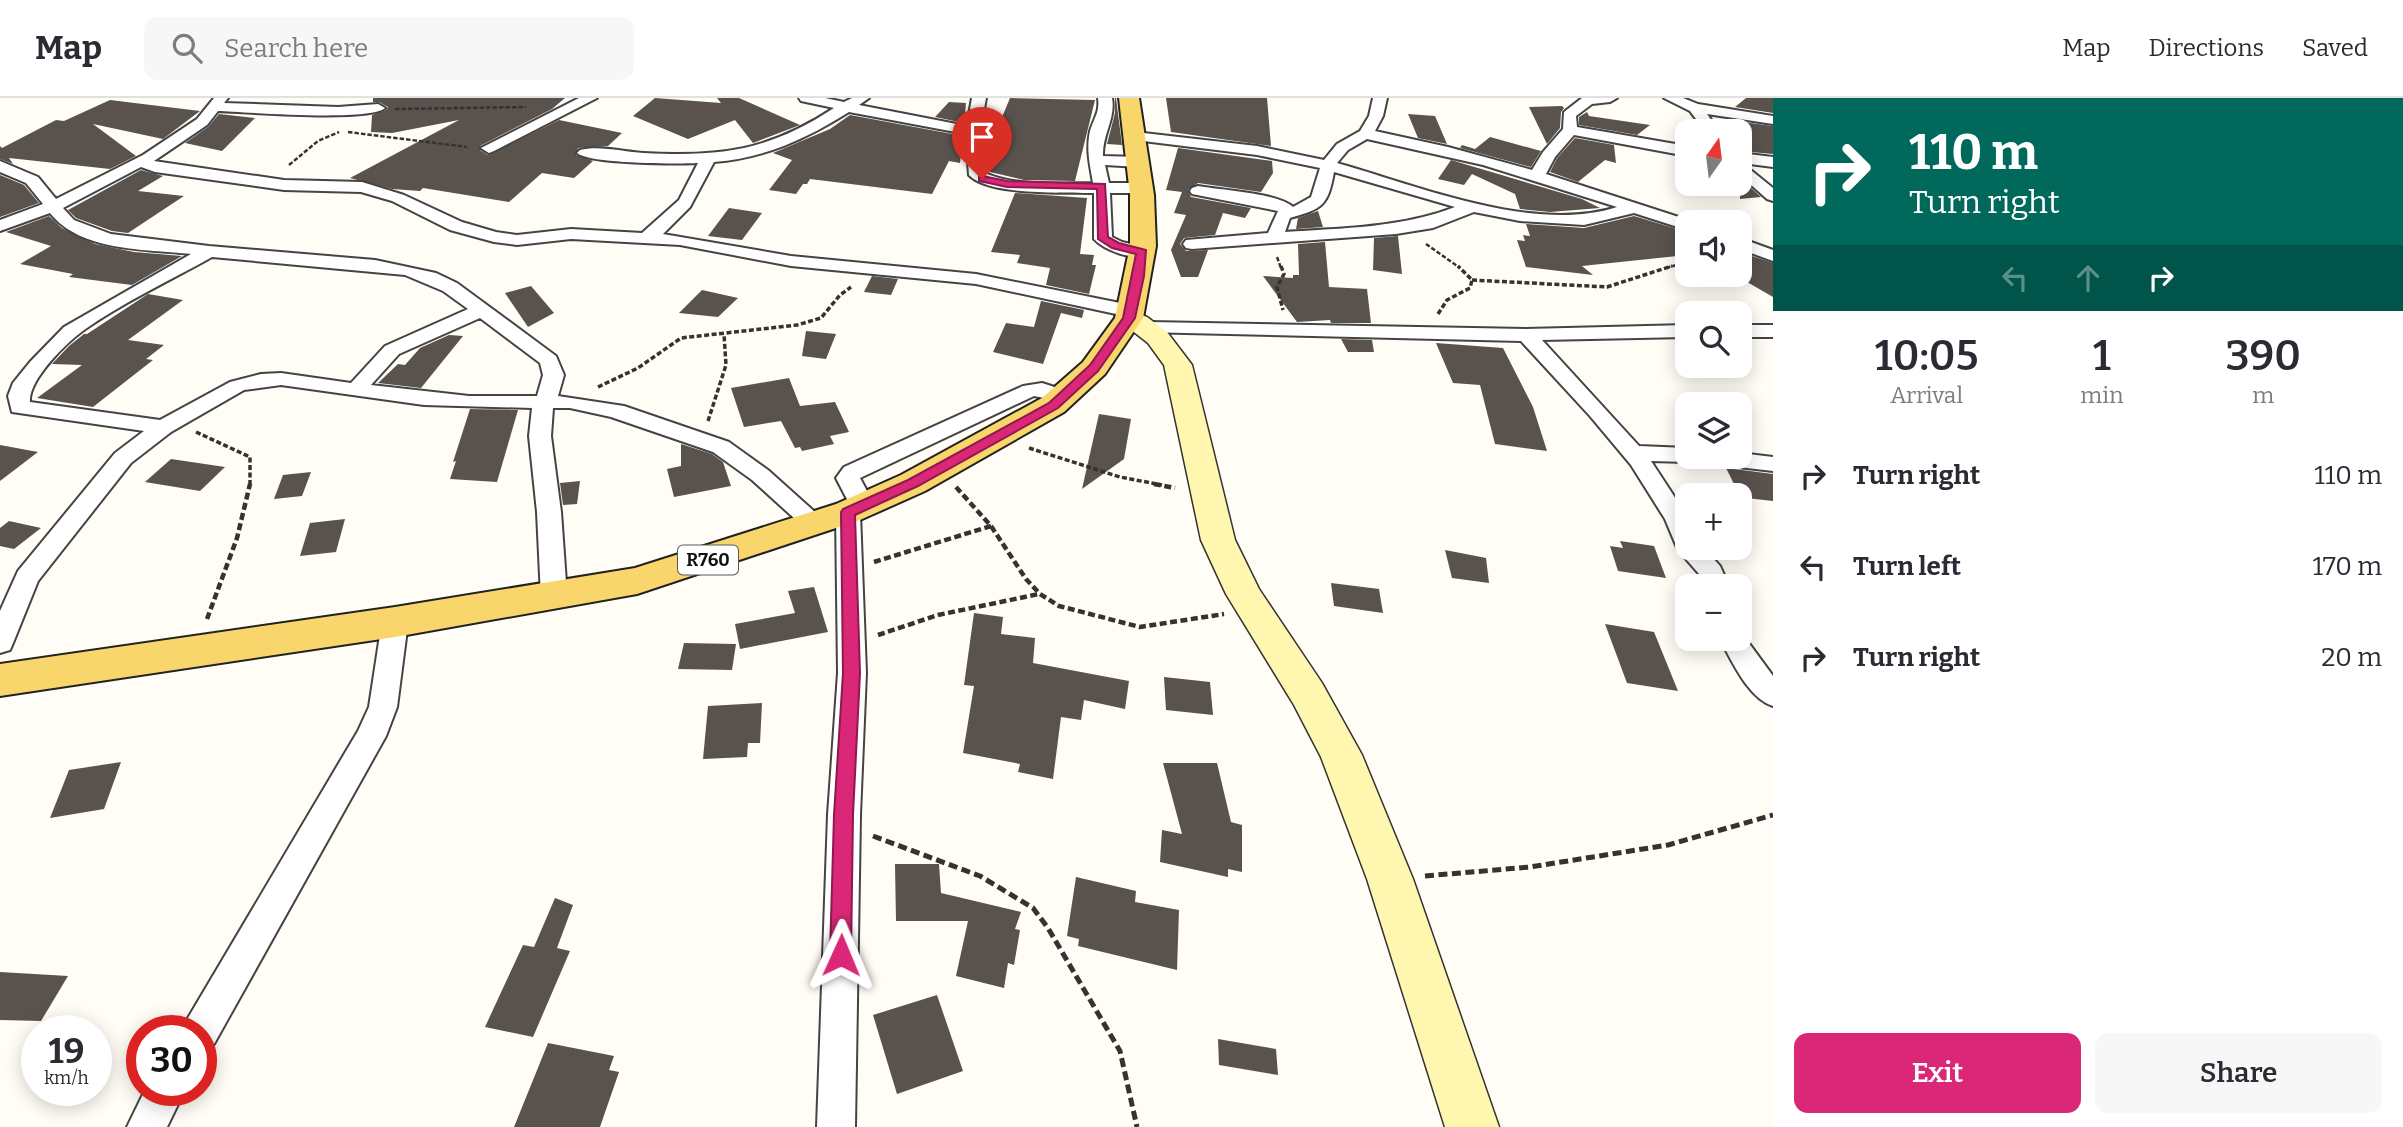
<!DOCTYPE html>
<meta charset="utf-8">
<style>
body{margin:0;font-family:Bitter,serif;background:#f7f7f7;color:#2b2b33;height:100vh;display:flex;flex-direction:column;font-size:26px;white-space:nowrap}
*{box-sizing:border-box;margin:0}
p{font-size:23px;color:#7c7c81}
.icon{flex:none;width:38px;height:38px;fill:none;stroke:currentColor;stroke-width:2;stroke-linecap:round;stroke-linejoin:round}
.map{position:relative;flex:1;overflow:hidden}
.sheet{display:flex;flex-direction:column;background:#fff;width:630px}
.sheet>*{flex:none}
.banner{background:#00695c;color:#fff;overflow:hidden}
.needle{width:46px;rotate:14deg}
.controls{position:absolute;left:1675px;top:21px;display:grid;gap:14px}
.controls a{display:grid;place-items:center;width:77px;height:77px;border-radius:14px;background:#fff;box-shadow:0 4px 18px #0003;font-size:35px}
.speed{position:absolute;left:21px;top:917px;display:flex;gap:14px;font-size:35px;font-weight:700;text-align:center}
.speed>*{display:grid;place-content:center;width:91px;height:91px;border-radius:50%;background:#fff;box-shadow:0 4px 18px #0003;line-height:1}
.speed small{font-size:18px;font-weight:400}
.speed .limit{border:10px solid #d22;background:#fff;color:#111}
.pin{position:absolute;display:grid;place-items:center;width:60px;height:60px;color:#fff;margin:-72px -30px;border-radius:50% 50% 50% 0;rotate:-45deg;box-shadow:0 0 7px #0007}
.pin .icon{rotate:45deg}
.me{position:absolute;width:77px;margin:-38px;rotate:1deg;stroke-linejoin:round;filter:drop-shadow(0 0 5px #0008)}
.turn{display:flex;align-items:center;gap:24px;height:147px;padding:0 21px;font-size:32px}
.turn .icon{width:91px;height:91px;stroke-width:2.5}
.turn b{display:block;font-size:49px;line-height:60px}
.lanes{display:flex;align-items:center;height:66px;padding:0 21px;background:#0003;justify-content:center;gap:35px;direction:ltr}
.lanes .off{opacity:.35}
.eta{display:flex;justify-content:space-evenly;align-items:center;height:119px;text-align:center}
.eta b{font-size:42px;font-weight:600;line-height:49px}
.action{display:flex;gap:14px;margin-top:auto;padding:14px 21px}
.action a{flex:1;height:80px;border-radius:14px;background:#db2777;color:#fff;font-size:28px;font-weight:600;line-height:80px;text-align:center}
.action a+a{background:#f7f7f7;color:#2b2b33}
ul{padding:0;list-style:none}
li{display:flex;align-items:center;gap:21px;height:91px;padding:0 21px}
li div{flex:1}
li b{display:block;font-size:26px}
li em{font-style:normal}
header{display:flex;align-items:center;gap:42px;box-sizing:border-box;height:98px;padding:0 35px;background:#fff;border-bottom:2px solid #e1e1e2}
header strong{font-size:33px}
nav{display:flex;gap:38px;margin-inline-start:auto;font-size:24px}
.search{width:490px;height:63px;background:#f7f7f7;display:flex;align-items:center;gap:18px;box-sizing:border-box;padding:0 24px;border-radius:14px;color:#7c7c81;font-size:26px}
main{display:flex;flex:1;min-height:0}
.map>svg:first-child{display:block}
.building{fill:#5a524d}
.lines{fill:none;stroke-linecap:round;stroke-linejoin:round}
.street-casing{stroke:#444;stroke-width:4}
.secondary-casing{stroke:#333;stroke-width:3}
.primary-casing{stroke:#222;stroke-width:4}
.path-far3{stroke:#333;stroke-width:2.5;stroke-dasharray:4.5 2;stroke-linecap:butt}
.path-far2{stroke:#333;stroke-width:3.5;stroke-dasharray:5 2.5;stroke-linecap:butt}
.path-far1{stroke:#333;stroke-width:4.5;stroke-dasharray:7 3.5;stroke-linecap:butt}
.path{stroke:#333;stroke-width:5;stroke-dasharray:9 4.5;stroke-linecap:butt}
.street{fill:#fff;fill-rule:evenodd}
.secondary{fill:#fff6b0;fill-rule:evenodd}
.primary{fill:#f9d66b;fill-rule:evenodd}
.route{fill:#db2777;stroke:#8e194d;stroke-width:2}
.labels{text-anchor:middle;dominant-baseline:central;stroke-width:7;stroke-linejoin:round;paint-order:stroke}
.shield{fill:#fff;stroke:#585858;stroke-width:2}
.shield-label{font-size:18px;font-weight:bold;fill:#111}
</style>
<header>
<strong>Map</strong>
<div class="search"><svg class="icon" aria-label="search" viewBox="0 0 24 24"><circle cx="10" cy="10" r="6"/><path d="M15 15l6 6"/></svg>Search here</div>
<nav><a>Map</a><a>Directions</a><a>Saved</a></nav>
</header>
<main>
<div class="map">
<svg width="1773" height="1029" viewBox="0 0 1773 1029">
<rect width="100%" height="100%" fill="#fffdf5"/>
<g class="building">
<polygon points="373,0 565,0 552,11 480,48 480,52 488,57 559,22 622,35 608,48 578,50 576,57 593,63 574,80 542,75 509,104 423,90 420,93 392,91 350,80 459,22 392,35 371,34 372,17 386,12 388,9 379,4 373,4"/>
<polygon points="655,0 721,5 717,0 739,0 800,27 753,45 735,22 688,41 633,18"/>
<polygon points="1010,0 1095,2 1075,83 1024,82 990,74 991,68 987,67 986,58"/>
<polygon points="1115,0 1116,0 1122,47 1107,46 1115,15"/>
<polygon points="1166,0 1267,0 1271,48 1171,34"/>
<polygon points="1746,0 1773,0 1773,15 1735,9"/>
<polygon points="110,2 200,13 163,41 93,26 136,58 110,71 9,60 13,66 0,61 0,48 2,50 56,22 64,23"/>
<polygon points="949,4 966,5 964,25 935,19"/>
<polygon points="1562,8 1564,10 1561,14 1560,30 1547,46 1529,9"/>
<polygon points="1587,14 1589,18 1650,27 1637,37 1579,27 1579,19"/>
<polygon points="219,16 255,20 222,53 185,45 208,29"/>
<polygon points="1408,16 1435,18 1447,46 1418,40"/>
<polygon points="850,17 963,38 960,65 949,63 932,96 810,81 807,86 803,86 796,96 769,92 792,62 773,55 830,31"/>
<polygon points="1720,21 1773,28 1773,56 1740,53 1740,33 1725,33 1717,23"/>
<polygon points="1490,39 1541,53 1531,69 1460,50 1462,47 1475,51"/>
<polygon points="1575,40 1614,47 1616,65 1605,62 1578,84 1550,74 1557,60"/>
<polygon points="1178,50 1272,63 1273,75 1261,94 1198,85 1188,92 1191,99 1251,110 1245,120 1223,115 1215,137 1184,140 1180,146 1186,153 1208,152 1198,179 1181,179 1171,152 1186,117 1174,115 1182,94 1166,92"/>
<polygon points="1451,62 1582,101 1600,110 1550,114 1520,111 1515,96 1472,76 1464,87 1438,81"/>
<polygon points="141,72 163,78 138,93 184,98 128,135 112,133 76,120 68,112"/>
<polygon points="0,77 24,87 39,105 0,119"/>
<polygon points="1740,80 1761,99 1740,101"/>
<polygon points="1015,95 1087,100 1080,156 1094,157 1092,167 1096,167 1089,196 1046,187 1050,170 1017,165 1020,157 991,154"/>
<polygon points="729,110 762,115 742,142 708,138"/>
<polygon points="1318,113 1323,129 1296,131 1298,120"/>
<polygon points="49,118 62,130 95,146 134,154 182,158 132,187 69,179 73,176 20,166 51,148 6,134"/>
<polygon points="1634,118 1687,134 1687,157 1582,168 1593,177 1526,169 1517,142 1525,143 1523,137 1530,138 1526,126 1584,130"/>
<polygon points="1398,138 1402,176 1373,172 1374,140"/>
<polygon points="1325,144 1329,189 1367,191 1371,225 1331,225 1330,222 1297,224 1263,178 1293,180 1293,177 1299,177 1298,146"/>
<polygon points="1740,154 1773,165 1773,199 1735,177 1740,177"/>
<polygon points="872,178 898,181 891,197 864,194"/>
<polygon points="531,188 554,215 528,229 505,195"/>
<polygon points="702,192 738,200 718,219 679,215"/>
<polygon points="148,196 183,202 128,242 164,247 146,261 153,262 93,309 37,300 82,267 52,266 69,248 84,236 87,236"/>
<polygon points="1041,203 1084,212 1082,220 1061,215 1043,266 993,254 1006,225 1034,229"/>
<polygon points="806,233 836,236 826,261 802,258"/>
<polygon points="449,237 463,238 421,290 378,285 398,266 405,267 420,250"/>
<polygon points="1341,241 1372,242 1374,254 1348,254"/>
<polygon points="1436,245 1503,250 1533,309 1547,353 1495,346 1480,287 1453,285"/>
<polygon points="789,280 800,308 835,304 849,334 830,338 834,346 802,353 800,349 795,350 781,323 744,329 731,290"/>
<polygon points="470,311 518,312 497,384 450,381 456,363 453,364"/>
<polygon points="1099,316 1131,321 1124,361 1082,391"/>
<polygon points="681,346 712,356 723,364 731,388 674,399 667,371 681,368"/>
<polygon points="0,347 38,354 0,383"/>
<polygon points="171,361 225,369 200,393 145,384"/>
<polygon points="1726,370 1773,376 1773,403 1746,400 1740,387 1734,386"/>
<polygon points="311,374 302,398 274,401 283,377"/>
<polygon points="580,383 577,406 563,407 560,385"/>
<polygon points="345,421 336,454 300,458 310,425"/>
<polygon points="9,423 41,430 14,451 0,448 0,430"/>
<polygon points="1620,443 1654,448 1666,480 1618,473 1610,448 1623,450"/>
<polygon points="1445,452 1486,460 1489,485 1452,480"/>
<polygon points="1331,485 1379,491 1383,515 1334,508"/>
<polygon points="814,489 828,534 740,551 735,526 795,515 788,493"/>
<polygon points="974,515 1003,519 1001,536 1035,540 1033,565 1129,583 1125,611 1084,602 1081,622 1061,619 1053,681 1018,674 1020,666 963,655 974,588 964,587"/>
<polygon points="1605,526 1654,534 1678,593 1627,585"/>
<polygon points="684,545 736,546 732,572 678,571"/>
<polygon points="1164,579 1210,584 1213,617 1166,612"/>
<polygon points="762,605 760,645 748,645 747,659 703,661 708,608"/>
<polygon points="121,664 104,711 50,720 69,672"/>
<polygon points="1163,665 1217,665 1231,724 1242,727 1242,774 1228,771 1228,779 1160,764 1162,732 1182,736"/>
<polygon points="895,766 939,766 941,795 1021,814 1015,831 1020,832 1014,867 1008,865 1004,890 956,878 968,823 896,823"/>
<polygon points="1076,779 1136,793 1135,804 1179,812 1177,872 1078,848 1079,841 1067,838"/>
<polygon points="555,800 573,807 557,850 570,853 533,939 485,929 523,847 534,849"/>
<polygon points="0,874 68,878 41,923 0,922"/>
<polygon points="937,897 963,973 897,996 873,917"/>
<polygon points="1218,941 1276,951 1278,977 1219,967"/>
<polygon points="548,945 614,958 609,972 619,974 600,1029 514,1029"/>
</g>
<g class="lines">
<defs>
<g id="street">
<path d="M 214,0 L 228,0 L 224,5 L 338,9 L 378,6 L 385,10 C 370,24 245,14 218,13 L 207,27 L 154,63 L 284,82 L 362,84 L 404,97 L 462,124 L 496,134 L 517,137 L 571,131 L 642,135 L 679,102 L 698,65 C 678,66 589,66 577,55 L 580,52 C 599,47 624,54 644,55 C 721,59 768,53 834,10 L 801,3 L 799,0 L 825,0 L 844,4 L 852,0 L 869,0 L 859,7 L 967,28 L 972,0 L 986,0 L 980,33 L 985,75 C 1016,89 1059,85 1093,85 C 1090,67 1086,52 1090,33 C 1094,20 1100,14 1098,0 L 1112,0 C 1116,20 1102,37 1103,58 L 1139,59 L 1147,64 L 1139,69 L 1105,67 L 1109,85 L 1141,85 L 1149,90 L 1141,95 L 1110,95 L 1112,139 L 1122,144 L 1148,150 L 1151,154 L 1148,158 C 1133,162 1105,153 1094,141 L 1094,95 C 1065,94 989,98 969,77 L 966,36 L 849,14 C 806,41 765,60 714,64 L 690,109 L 663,136 L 791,158 L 976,176 L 1130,207 L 1140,213 L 1130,219 L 976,186 L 791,168 L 680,147 L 571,141 L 517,147 L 494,144 L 450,132 L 392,103 L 361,94 L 284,92 L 155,74 L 141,69 L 63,110 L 74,122 L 111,136 L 209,148 L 375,162 L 436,175 L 457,185 L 556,258 L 564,277 L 558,298 L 624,308 L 729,344 L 768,372 L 826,424 L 823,430 L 814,432 L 805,430 L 752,382 L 713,354 L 611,319 L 570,310 L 553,310 L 551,338 L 561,414 L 567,499 L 563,506 L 554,508 L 545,506 L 541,499 L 537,414 L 529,338 L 532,310 L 424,307 L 281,287 L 244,292 L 171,334 L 131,365 L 38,483 L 13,545 L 10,552 L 0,555 L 0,513 L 18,473 L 115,355 L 144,333 L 12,314 L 8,298 L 13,285 L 30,264 L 64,229 L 191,156 C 145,151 81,154 50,115 L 0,133 L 0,122 L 43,106 L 26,85 L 0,74 L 0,63 L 38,79 L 56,101 L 143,57 L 197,21 ZM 212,159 L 405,177 L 443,193 L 468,211 L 385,248 L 351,285 L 281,275 L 261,276 L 230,284 L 160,322 L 30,304 C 28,282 66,245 84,232 C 122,205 171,182 212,159 ZM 480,220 L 540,265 L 543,277 L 537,298 L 469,298 L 371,287 L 399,256 Z"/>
<polygon points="579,0 597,0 494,53 489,55 481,50"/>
<path d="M 1373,0 L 1387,0 L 1383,18 L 1375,33 L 1448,49 L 1532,72 L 1543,54 L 1563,31 L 1564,14 L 1582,0 L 1617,0 L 1610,4 L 1592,6 L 1576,18 L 1577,29 L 1687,48 L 1687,58 L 1574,37 L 1555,59 L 1546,76 L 1694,124 L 1687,124 L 1687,132 L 1634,115 L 1584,127 L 1520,123 L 1474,114 L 1433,130 L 1396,136 L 1192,151 L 1186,150 L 1183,146 L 1186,142 L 1268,135 L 1278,113 L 1192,96 L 1190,93 L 1192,90 L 1198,88 C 1220,92 1278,95 1293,109 L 1311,99 L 1320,70 L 1257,57 L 1135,42 L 1128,38 L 1135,34 L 1257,48 L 1324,62 L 1337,46 L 1360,33 L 1369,18 ZM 1367,41 L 1483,67 L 1617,109 C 1534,136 1419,88 1337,65 L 1348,52 ZM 1334,74 L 1455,109 C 1400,130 1344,130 1285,134 L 1290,120 C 1322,111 1328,108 1334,74 Z"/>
<polygon points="1664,0 1683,0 1698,6 1773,18 1773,26 1707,16 1719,33 1705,33 1690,13"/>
<polygon points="1740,55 1773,59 1773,69 1742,65 1773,90 1773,103 1767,101 1740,77"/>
<polygon points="1740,140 1773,152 1773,163 1740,151"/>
<polygon points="1149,224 1526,231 1687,227 1687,239 1542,242 1639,348 1687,350 1687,359 1697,359 1687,364 1651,363 1687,418 1687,450 1704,450 1720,468 1729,488 1703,488 1700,477 1678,452 1665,421 1631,367 1590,318 1521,243 1142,234 1139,230"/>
<rect x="1740" y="227" width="33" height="12"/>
<polygon points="1042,285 1070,294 1074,298 1070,302 1063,304 1034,298 860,380 875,408 871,414 860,415 866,575 860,717 855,1029 817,1029 828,717 838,575 836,414 840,408 850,407 836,380 844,369 1023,288"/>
<polygon points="1740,355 1773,359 1773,373 1712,366 1704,364 1701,359 1740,359"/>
<polygon points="395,514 404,517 408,524 397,609 386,638 214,946 201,951 201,933 183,933 188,920 358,633 369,609 382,524 386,517"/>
<path d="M 1740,533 L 1773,578 L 1773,608 C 1748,600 1732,563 1720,541 L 1740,541 Z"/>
<polygon points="145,992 185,992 167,1029 127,1029"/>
</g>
<polygon id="secondary" points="1129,212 1147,219 1167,234 1192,267 1235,442 1259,491 1322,585 1362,657 1413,781 1499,1029 1445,1029 1367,781 1321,659 1294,607 1226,496 1201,442 1164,267 1148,245 1116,220 1119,214"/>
<polygon id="primary" points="1119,0 1139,0 1154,97 1156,148 1143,220 1105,276 1064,314 925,393 860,422 637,496 395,539 0,598 0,566 395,509 635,470 836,406 901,377 1042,300 1083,264 1115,220 1130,148 1130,97"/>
</defs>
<use href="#street" class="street-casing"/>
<use href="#secondary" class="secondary-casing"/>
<use href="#primary" class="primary-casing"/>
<g class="path-far3">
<polyline points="395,11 526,9"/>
<polyline points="348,34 467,49"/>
<polyline points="289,67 318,43 339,34"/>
<polyline points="1426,146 1460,170"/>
<polyline points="1277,159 1281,170"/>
<polyline points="1666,170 1687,164"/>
</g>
<g class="path-far2">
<polyline points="1281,168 1284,176 1277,189 1283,212"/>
<polyline points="1472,182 1607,189 1672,168"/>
<polyline points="1438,216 1447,202 1470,190 1472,182 1458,168"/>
<polyline points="598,289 638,270 681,240 797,227 821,220 840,197 851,189"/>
<polyline points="708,323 726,267 724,236"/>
<polyline points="196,334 250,359 250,387"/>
<polyline points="1029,350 1120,379 1162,387"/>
</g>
<g class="path-far1">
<polyline points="1154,386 1175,390"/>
<polyline points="956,389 991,428 1026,481 1040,496 1059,508 1140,529 1224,516"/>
<polyline points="874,464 991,428"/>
<polyline points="207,521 237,440 250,386"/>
<polyline points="878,537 938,517 1039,496"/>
</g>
<g class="path">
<polyline points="873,738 980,778 1033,810 1048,830 1120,953 1137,1029"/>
<polyline points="1425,778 1530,769 1668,747 1773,717"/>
</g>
<use href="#street" class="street"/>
<use href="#secondary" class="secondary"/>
<use href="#primary" class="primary"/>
</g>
<polygon class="route" points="982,78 1007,83 1105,86 1108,139 1119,145 1146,152 1144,178 1135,220 1098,273 1058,310 918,388 855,417 860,575 853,717 851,857 848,864 841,867 833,864 830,857 834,717 843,575 841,414 843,411 908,382 1049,305 1090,267 1123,220 1136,156 1112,150 1098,141 1097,91 1007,89 979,83 979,79"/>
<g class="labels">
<rect class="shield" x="678" y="447.5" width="60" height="29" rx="5"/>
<g class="shield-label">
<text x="708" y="462">R760</text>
</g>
</g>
</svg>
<div class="controls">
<a><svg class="needle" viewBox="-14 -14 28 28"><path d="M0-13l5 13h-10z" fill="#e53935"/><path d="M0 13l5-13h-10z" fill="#7c7c81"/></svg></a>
<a><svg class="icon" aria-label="sound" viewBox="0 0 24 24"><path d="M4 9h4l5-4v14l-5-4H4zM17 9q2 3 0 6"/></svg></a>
<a><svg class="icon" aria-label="search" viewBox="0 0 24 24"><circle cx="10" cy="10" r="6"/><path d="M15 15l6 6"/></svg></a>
<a><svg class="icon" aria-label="layers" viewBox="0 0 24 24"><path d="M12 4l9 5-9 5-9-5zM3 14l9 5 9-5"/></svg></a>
<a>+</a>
<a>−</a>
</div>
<div class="speed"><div>19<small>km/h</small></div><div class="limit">30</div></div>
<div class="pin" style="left:982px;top:81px;background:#d93025"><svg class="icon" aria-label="arrive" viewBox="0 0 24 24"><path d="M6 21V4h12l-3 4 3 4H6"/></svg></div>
<svg class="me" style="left:841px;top:857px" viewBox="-20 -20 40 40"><path d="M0-17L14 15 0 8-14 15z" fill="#db2777" stroke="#fff" stroke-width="4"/></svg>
</div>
<section class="sheet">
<div class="banner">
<div class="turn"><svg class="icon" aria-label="right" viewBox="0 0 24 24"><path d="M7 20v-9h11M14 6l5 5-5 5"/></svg><div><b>110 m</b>Turn right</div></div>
<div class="lanes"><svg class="icon off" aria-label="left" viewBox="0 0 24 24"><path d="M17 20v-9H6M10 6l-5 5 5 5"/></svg><svg class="icon off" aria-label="ahead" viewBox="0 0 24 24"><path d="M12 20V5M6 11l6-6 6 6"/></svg><svg class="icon" aria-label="right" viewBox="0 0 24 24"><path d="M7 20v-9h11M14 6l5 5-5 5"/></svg></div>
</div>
<div class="eta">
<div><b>10:05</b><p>Arrival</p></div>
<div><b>1</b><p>min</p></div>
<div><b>390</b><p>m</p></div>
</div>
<ul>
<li><svg class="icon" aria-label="right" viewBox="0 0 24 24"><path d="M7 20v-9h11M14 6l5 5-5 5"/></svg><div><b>Turn right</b></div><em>110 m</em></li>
<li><svg class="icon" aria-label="left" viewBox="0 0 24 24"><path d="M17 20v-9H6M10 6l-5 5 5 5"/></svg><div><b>Turn left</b></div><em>170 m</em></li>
<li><svg class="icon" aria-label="right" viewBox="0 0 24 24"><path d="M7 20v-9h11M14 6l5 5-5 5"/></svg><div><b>Turn right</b></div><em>20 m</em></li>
</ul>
<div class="action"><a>Exit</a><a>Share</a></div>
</section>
</main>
